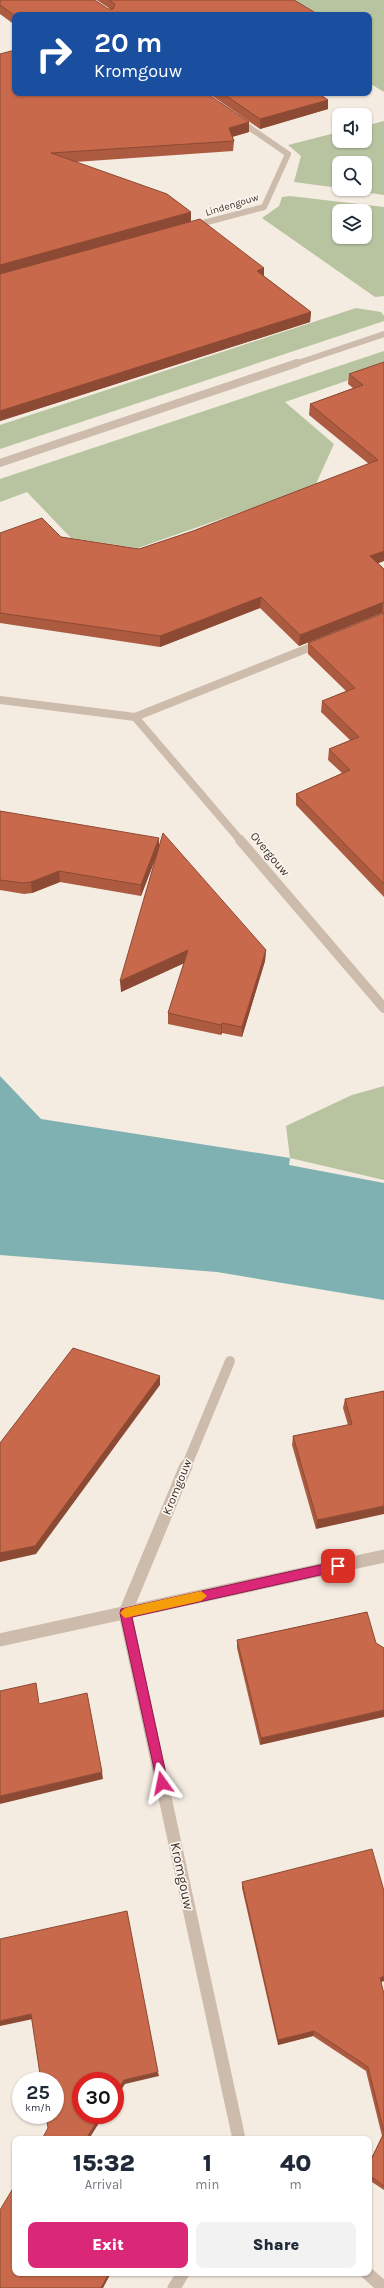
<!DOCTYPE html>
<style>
body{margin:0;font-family:Karla,sans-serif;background:#f2f2f3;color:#1f2937;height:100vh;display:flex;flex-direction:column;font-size:15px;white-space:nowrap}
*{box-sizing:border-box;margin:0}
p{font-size:13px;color:#747a83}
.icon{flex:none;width:22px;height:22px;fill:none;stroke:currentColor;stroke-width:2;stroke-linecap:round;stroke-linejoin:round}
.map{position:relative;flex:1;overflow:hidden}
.side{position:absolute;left:12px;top:2136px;width:360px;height:140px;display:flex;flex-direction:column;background:#fff;border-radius:8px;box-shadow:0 1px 3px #0004}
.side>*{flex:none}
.banner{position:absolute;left:12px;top:12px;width:360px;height:84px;border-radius:8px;box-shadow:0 1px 3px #0004;background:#1a4fa0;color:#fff;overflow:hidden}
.tools{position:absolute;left:332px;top:108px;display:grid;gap:8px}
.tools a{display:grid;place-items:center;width:40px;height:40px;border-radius:8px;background:#fff;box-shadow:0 1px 3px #0004;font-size:20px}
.speed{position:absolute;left:12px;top:2072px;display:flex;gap:8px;font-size:20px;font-weight:700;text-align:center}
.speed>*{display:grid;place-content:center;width:52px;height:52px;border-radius:50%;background:#fff;box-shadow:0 1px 3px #0004;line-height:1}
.speed small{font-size:10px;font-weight:400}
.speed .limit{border:6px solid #d22;background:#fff;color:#111}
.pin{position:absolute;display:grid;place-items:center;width:34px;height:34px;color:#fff;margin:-17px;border-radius:8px;box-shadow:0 2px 6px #0006}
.me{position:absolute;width:44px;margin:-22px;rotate:348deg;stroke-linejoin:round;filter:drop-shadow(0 0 3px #0008)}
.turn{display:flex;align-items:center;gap:14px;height:84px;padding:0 16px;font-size:18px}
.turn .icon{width:52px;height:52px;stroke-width:2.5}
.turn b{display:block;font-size:28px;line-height:34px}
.eta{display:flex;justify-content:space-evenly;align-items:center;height:68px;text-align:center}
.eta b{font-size:24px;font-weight:800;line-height:28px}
.button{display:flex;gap:8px;margin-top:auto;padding:8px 16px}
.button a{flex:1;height:46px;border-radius:8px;background:#db2777;color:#fff;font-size:16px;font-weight:800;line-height:46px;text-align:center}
.button a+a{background:#f2f2f3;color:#1f2937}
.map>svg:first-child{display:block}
.green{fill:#b8c4a0;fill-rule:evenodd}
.water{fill:#7fb0b2}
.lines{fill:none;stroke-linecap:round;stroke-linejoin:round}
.minor-far3{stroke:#cdbbac;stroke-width:6}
.minor-far2{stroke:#cdbbac;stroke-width:8}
.minor-far1{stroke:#cdbbac;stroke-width:10}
.minor{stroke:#cdbbac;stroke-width:13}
.wall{fill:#ac5a40}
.shaded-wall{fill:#8c4a34}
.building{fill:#c8694b;stroke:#8c4a34}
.route{fill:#db2777;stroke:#8e194d}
.slow{fill:#f59e0b}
.labels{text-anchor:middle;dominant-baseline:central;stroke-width:3.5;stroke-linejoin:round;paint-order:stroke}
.far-street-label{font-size:10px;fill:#3b302b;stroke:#fbf5ee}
.street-label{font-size:12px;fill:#3b302b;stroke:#fbf5ee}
.near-street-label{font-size:14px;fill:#3b302b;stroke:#fbf5ee}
</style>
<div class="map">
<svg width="384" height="2288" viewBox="0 0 384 2288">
<rect width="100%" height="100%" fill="#f4ebe1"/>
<g class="green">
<polygon points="242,0 384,0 384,92 369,83 369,15 265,15"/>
<polygon points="384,121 384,195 343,189 365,189 365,163 339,163 339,188 294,182 301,156 288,145 339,132 339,141 365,141 365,126"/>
<path d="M 290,196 L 384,207 L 384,296 L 375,297 L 262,218 L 279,206 L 282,197 ZM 339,211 L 365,211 L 365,237 L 339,237 Z"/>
<polygon points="356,308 381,312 384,316 384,321 0,449 0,425"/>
<polygon points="384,351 384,368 285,402 334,444 315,486 138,548 71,538 27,492 0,502 0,479"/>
<polygon points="384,1086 384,1180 290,1158 286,1126 352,1095"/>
</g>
<polygon class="water" points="0,1076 41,1119 290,1158 289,1165 384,1183 384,1300 217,1272 0,1255"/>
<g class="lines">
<g class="minor-far3">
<polyline points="192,226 264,207 288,154 237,119"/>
<polyline points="295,364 384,334"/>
</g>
<g class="minor-far2">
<polyline points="0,463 297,363"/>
<polyline points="0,700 135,717 321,643"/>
<polyline points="135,717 241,841"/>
</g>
<g class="minor-far1">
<polyline points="240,840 384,1008"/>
<polyline points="186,1467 230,1361"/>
</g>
<g class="minor">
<polyline points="186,1466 125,1613 239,2139"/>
<polyline points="0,1640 384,1556"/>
<polyline points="367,2273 384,2288"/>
<polyline points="174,2288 183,2273"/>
</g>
</g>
<g class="wall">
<polygon points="0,0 110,9 97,0 294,0 15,15 15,25 0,14"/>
<polygon points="0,54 249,132 232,137 234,141 233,151 75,162 191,222 264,268 264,276 311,312 310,322 0,421"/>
<polygon points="208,93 318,93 328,100 328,109 260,129"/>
<polygon points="384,362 378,563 384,569 384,897 296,805 296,794 342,773 328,760 329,749 350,740 321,712 322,701 346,691 308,654 308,643 384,613 382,613 299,646 260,608 160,647 0,623 0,533 61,537 139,549 193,531 369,464 309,415 310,404 353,388 348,384 349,374"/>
<polygon points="0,811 159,846 266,950 265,961 242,1037 222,1033 221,1035 168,1024 168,1013 184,963 121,992 156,857 141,896 60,882 32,893 24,894 0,890"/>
<polygon points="384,1391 316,1529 292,1445 293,1436 348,1425 343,1408 345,1399"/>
<polygon points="367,1612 260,1745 237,1648 237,1640"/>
<polygon points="242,1882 384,1891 384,1981 381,1982 384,1994 384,2190 369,2180 369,2163 382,2136 366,2071 313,2036 278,2045 242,1888"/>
</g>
<g class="shaded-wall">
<polygon points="328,100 328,109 260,129 260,119"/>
<polygon points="249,122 249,132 228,138 229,128"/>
<polygon points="191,212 191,223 0,275 0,265"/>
<polygon points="264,268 264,279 257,271"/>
<polygon points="311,312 310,322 0,421 0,411"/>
<polygon points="384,551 384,561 369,567 370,556"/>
<polygon points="261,597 260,608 160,647 160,636"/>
<polygon points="383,602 382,613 299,646 300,635"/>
<polygon points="159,838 159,849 141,896 141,885"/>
<polygon points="59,871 60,882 32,893 31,882"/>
<polygon points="188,950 189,961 121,992 120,981"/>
<polygon points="266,950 265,961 242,1037 242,1027"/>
<polygon points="222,1023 222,1033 221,1035 221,1025"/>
<polygon points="160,1376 160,1385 36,1554 0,1562 0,1553"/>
<polygon points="384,1506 384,1514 316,1529 317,1520"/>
<polygon points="384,1710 384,1717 260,1745 261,1738"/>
<polygon points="102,1772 103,1779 0,1804 0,1796"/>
<polygon points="384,1976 384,1981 378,1983 380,1978"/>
<polygon points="31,2014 33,2019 0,2026 0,2021"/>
<polygon points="314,2031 313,2036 278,2045 278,2040"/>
<polygon points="158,2072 159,2076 125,2084 115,2099 115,2093 124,2080"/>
<polygon points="101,2115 104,2115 89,2139 87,2139 87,2137"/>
<polygon points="109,2273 111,2273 103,2288 101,2288"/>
</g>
<g class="building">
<polygon points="0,0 95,0 108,9 113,9 115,4 109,0 294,0 319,15 15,15 15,16 0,5"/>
<polygon points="15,50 15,93 206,93 249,122 229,128 234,141 51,153 167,194 191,212 0,265 0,54"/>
<polygon points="222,93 318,93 328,100 260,119"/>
<polygon points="200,219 264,268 257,271 311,312 0,411 0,274"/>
<polygon points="384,362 384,551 370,556 384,569 384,602 300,635 261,597 160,636 0,613 0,533 42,518 61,537 139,549 193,531 378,460 310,404 363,385 349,374"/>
<polygon points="384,613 384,884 296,794 350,770 329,749 359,737 322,701 355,688 308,643"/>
<polygon points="0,811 159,838 141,885 59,871 31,882 23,883 0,880"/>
<polygon points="163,833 266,950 242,1027 222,1023 221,1025 168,1013 188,950 120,981"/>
<polygon points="73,1348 160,1376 35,1546 0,1553 0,1443"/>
<polygon points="384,1391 384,1506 317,1520 293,1436 352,1424 345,1399"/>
<polygon points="367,1612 376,1643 384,1648 384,1710 261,1738 237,1640"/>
<polygon points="36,1683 39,1704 87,1693 102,1772 0,1796 0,1691"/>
<polygon points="372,1849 384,1891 384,1976 380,1978 384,1994 384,2132 368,2067 314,2031 278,2040 242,1882"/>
<polygon points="127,1911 158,2072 124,2080 115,2093 115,2081 81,2081 81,2115 101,2115 87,2137 87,2139 42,2139 48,2128 46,2115 55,2115 55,2081 41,2081 31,2014 0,2021 0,1939"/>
<polygon points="384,2133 384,2186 369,2175 369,2164"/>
<polygon points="15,2185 15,2273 109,2273 101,2288 0,2288 0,2210"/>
</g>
<polygon class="route" points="338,1561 344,1566 338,1571 132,1617 168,1783 166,1787 162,1789 158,1787 120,1613 121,1609"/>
<polygon class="slow" points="201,1591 207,1596 201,1601 125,1618 120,1613 125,1608"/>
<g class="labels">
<g class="far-street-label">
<text transform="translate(232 205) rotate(-17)">Lindengouw</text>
</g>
<g class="street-label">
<text transform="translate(270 854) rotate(50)">Overgouw</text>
<text transform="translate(177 1487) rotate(-68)">Kromgouw</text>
</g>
<g class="near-street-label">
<text transform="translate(182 1876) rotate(78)">Kromgouw</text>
</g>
</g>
</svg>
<div class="tools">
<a><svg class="icon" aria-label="sound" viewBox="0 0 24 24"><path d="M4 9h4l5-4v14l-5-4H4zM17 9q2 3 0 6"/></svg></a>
<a><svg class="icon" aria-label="search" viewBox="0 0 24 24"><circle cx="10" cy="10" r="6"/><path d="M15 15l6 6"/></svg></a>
<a><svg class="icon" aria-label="layers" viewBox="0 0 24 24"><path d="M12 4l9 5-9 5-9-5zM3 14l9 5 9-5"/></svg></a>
</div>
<div class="speed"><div>25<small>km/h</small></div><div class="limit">30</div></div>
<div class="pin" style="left:338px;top:1566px;background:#d93025"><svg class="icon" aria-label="arrive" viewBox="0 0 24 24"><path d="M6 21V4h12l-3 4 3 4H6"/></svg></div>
<svg class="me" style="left:162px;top:1783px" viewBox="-20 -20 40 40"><path d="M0-17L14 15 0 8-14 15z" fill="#db2777" stroke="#fff" stroke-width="4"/></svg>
<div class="banner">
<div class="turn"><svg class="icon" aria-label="right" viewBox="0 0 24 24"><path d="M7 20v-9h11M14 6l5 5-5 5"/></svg><div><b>20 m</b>Kromgouw</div></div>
</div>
<section class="side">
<div class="eta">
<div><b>15:32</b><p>Arrival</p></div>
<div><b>1</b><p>min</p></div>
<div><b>40</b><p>m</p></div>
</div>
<div class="button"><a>Exit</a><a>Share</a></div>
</section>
</div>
